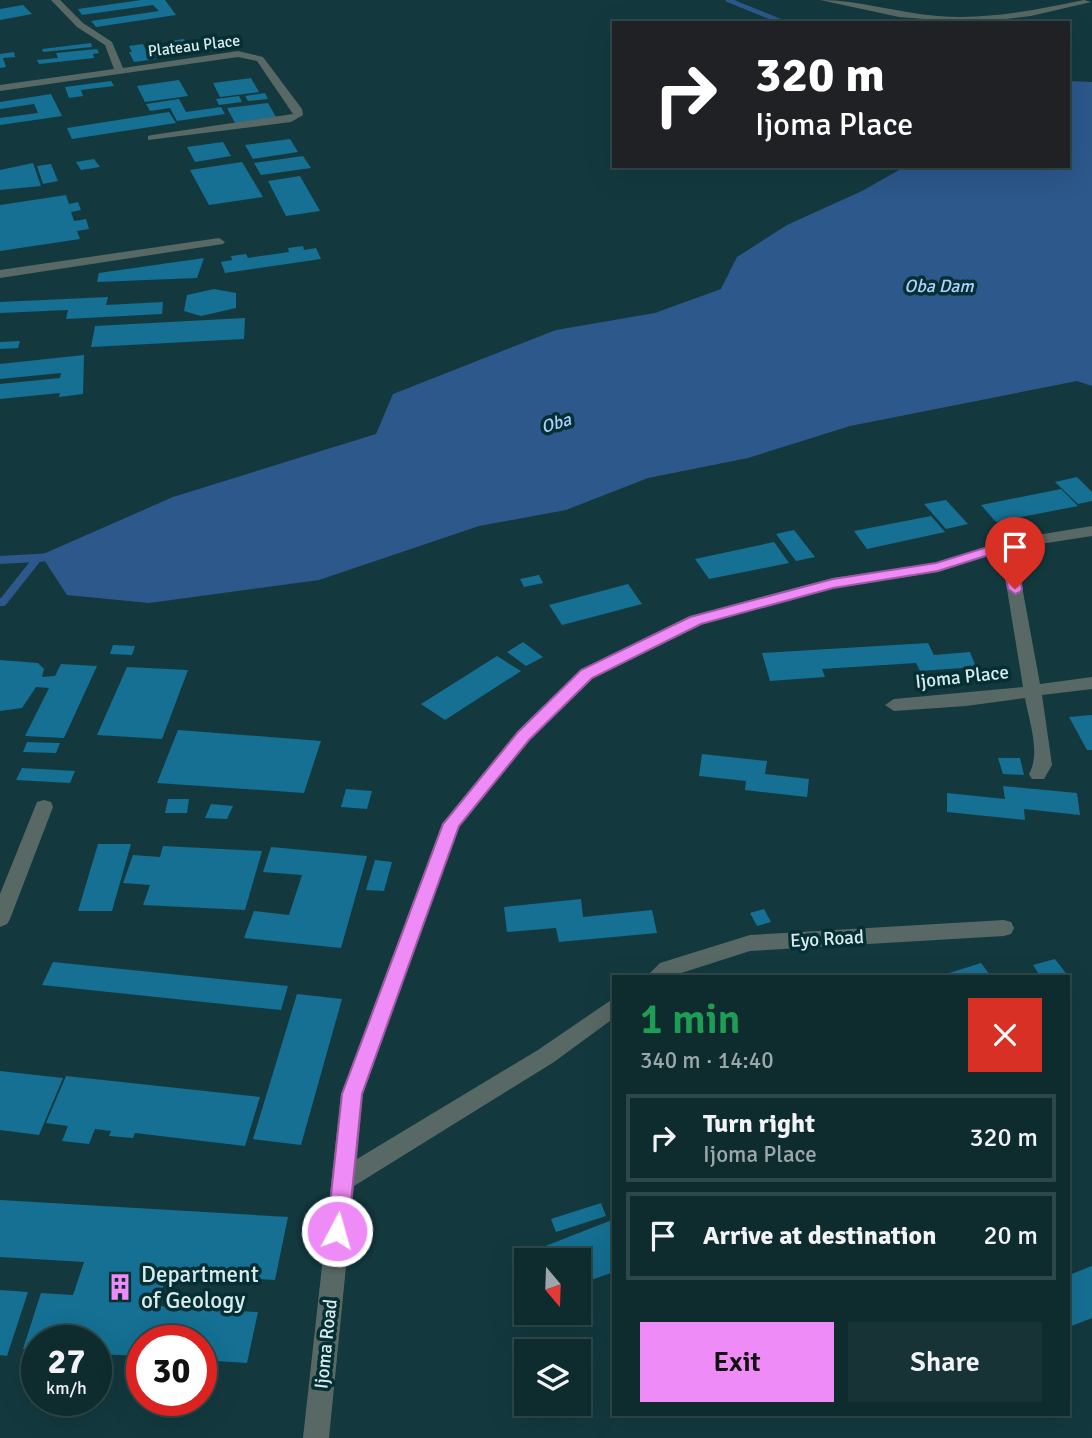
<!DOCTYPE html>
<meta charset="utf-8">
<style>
body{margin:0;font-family:Signika,sans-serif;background:#173336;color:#f1f3f6;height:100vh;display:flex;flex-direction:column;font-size:26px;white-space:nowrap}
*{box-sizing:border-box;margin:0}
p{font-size:23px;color:#9ba7aa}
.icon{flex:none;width:38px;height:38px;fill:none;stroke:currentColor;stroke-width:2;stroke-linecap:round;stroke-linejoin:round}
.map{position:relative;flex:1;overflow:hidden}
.drawer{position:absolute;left:612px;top:975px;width:458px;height:441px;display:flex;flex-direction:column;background:#0e2b2e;border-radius:0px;box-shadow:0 7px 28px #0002,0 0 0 2px #2e474a}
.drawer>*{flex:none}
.top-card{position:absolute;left:612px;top:21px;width:458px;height:147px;border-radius:0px;box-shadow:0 7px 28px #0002,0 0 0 2px #2e474a;background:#202124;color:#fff;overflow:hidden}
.needle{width:46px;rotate:161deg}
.controls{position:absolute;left:514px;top:1248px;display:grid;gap:14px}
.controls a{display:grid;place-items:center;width:77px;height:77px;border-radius:0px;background:#0e2b2e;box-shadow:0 7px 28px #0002,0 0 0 2px #2e474a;font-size:35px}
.speed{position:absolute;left:21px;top:1325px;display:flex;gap:14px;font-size:35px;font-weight:700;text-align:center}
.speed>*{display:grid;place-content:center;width:91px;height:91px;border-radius:50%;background:#0e2b2e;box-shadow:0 7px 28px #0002,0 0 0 2px #2e474a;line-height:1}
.speed small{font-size:18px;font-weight:400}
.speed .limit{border:10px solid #d22;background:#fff;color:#111}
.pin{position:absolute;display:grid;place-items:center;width:60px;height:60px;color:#fff;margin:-72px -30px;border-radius:50% 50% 50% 0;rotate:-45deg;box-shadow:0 0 7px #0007}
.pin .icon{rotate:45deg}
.me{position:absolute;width:77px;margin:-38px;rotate:6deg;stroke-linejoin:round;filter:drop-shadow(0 0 5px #0008)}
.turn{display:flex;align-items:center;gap:24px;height:147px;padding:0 28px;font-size:32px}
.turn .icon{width:91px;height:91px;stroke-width:2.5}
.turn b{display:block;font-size:49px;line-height:60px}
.round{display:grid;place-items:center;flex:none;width:74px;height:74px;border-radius:0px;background:#173336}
.summary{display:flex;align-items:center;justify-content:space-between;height:119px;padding:0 28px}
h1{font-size:42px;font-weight:600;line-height:52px;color:#1e9e55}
.primary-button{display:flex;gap:14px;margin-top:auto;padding:14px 28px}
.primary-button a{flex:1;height:80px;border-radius:0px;background:#ef8bf7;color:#111;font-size:28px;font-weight:600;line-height:80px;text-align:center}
.primary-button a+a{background:#173336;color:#f1f3f6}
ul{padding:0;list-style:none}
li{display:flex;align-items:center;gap:21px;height:88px;margin:0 14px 10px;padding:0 14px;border:4px solid #2e474a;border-radius:0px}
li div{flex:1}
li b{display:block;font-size:26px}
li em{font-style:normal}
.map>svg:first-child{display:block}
.water{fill:#2d588b}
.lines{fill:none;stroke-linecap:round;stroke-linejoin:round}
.stream-far1{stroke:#2d588b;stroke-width:4.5}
.stream{stroke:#2d588b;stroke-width:8}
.building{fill:#157093}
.minor{fill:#586865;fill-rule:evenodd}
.route{fill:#ef8bf7;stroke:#9b5aa1;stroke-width:2}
.labels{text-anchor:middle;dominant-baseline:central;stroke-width:7;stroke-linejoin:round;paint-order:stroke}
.far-street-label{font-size:16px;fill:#d8ecef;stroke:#062f34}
.far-water-label{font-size:18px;font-style:italic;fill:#acd1ff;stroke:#062f34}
.street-label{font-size:19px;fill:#d8ecef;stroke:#062f34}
.near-poi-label{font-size:23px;fill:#d8ecef;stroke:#062f34;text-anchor:start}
</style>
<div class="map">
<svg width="1092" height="1438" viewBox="0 0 1092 1438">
<rect width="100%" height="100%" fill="#13393e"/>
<polygon class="water" points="1069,81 1092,82 1092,386 1077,381 850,426 748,458 648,478 566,510 479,526 319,580 149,603 67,595 41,555 173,497 376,434 393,394 556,330 655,313 721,289 737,257 787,225 862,191 906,166 1069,166"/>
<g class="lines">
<polyline class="stream-far1" points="728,0 785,23"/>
<g class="stream">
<polyline points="0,560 53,557"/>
<polyline points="0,602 3,602 37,559"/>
</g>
</g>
<g class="building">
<polygon points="141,0 165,0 176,15 96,27 91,21 159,11 153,5 82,15 78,9"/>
<polygon points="23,5 32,14 0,20 0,9"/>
<polygon points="184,39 192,54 154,57 156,59 134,62 129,52 132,52 129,46 143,44 146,50 174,46 171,41"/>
<polygon points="91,43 92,47 43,52 42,49"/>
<polygon points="97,49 99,53 93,54 94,58 39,64 37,60 58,58 56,53"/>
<polygon points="14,52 15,57 3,58 6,67 0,68 0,54"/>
<polygon points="251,78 259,92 220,97 213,83"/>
<polygon points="179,80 188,96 145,102 137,86"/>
<polygon points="111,81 114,86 81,90 83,96 69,98 65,87"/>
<polygon points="265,93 268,99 248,101 245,96"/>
<polygon points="51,94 62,116 0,125 0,118 38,113 34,104 0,109 0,102"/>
<polygon points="239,96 242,102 219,105 216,99"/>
<polygon points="179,99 186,112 221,107 225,114 177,121 170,108 150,111 146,104"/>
<polygon points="268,103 276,117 235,123 227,108"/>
<polygon points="169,112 176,123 72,139 67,128"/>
<polygon points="290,139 298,152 253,159 245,145"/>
<polygon points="223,142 231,156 195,162 187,147"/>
<polygon points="303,156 311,168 261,175 254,163"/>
<polygon points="94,159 100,167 81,170 76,162"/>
<polygon points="242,162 263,197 209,205 190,170"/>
<polygon points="33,163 41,186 0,190 0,170"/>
<polygon points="51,164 58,181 43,184 37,166"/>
<polygon points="300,176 320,211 286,216 268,181"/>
<polygon points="66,195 69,204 78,202 81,210 71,212 74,221 86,219 89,229 77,231 80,239 0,251 0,205"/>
<polygon points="303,246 304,250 316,248 321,259 225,273 221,262 232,260 231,256 246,254 248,258 289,252 288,248"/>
<polygon points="204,258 197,278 97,282 99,273"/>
<polygon points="214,289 236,293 236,308 201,316 184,311 187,295"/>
<polygon points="108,297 106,305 163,302 162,314 66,319 68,310 0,313 0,302"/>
<polygon points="245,318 244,339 91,347 95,326"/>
<polygon points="20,341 18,348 0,349 0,342"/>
<polygon points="84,355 83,394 59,397 60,393 0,399 0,384 60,378 61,373 0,379 0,364"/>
<polygon points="1077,477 1092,492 1092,501 1078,504 1055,482"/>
<polygon points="1061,489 1078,506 996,522 981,505"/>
<polygon points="946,500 968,524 946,529 924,504"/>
<polygon points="931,516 945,532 867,549 854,531"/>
<polygon points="794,530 815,557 796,561 776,534"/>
<polygon points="774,542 789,563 709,579 695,559"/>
<polygon points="539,575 543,583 524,587 520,579"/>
<polygon points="628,584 642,604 562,625 549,605"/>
<polygon points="523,642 543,657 526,666 507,652"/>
<polygon points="928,643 934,655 970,652 976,667 920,671 916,663 822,669 825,677 770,681 762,653"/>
<polygon points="113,645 135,646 132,655 110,654"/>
<polygon points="497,656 521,671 445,720 421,704"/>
<polygon points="0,660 38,663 44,669 42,677 55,676 61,664 97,666 64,738 25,736 49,688 36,687 22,708 0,711"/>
<polygon points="127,667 188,670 162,739 97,735"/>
<polygon points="1092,715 1092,750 1087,750 1069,717"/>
<polygon points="178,730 321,741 304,793 157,783"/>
<polygon points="27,742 60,743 56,753 23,752"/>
<polygon points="702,754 767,761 765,774 809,779 807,797 745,790 746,781 699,776"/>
<polygon points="998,758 1020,758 1024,775 1003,774"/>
<polygon points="22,768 75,771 70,783 16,780"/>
<polygon points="1003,786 1077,793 1080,815 1024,809 1025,820 947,812 947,793 1005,799"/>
<polygon points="346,789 372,791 367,809 341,807"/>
<polygon points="168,799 189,799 187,813 165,813"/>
<polygon points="211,804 233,806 227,819 205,818"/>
<polygon points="98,844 131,844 112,911 78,911"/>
<polygon points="163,846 262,851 245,910 143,905 150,885 123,883 133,855 160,857"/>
<polygon points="271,847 367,856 341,948 244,938 254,911 289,915 302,875 263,872"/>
<polygon points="375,860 392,862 384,891 366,890"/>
<polygon points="581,899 583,917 652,910 657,933 559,942 556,928 507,932 504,907"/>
<polygon points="764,909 771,922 757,926 750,913"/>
<polygon points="1055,959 1068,976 1040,976 1033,965"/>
<polygon points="53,962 288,986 281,1010 42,985"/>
<polygon points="981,963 990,975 948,976 946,974"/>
<polygon points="297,994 342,999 301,1145 253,1139"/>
<polygon points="0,1071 63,1078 39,1135 0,1130"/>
<polygon points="66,1076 260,1097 245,1146 135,1133 133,1138 109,1136 111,1131 95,1129 89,1144 62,1141 68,1126 46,1123"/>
<polygon points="0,1200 288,1217 275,1280 166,1274 158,1306 258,1312 247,1363 201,1360 201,1340 142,1340 142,1356 96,1354 96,1340 37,1340 37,1350 23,1349 41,1293 73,1295 84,1262 0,1257"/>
<polygon points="601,1203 606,1216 556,1232 551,1219"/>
<polygon points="612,1220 614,1272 588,1281 593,1292 579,1297 579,1260 533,1260 530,1252"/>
<polygon points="1092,1266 1092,1318 1069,1327 1069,1275"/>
<polygon points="0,1290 28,1292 7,1356 0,1355"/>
</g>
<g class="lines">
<g class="minor">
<polygon points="51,0 60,0 83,23 112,42 123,68 238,51 263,57 302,109 303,115 291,122 148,140 148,136 152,135 293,114 257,61 238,57 0,91 0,85 114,69 105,45 77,27"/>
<path d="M 820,0 C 859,0 898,13 938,16 C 988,20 1035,10 1084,0 L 1091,2 L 1031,16 L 974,23 L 899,17 Z"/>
<polygon points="219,238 225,242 223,244 0,278 0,270"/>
<path d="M 1092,526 L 1092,536 L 1015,548 L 1040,684 L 1092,677 L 1092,689 L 1042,695 L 1052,765 L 1044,779 L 1032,779 L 1029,774 C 1041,753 1029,721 1025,698 L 966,706 L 894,711 L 885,705 L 894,699 L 1023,687 L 1001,552 L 938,572 L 834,588 L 702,624 L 593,678 L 529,740 L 459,827 L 363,1094 L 357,1159 L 538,1050 L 614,998 L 614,1018 L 554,1062 L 354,1186 L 329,1438 L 303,1438 L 341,1094 L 442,824 L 517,732 L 581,670 L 690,616 L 833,578 L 936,563 L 1007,540 Z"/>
<polygon points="44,800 51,802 53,807 10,919 7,924 0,927 0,894 35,807 37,802"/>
<polygon points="1004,920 1011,922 1014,928 1011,934 1004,936 750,951 672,976 647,976 660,963 750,935"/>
</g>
</g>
<polygon class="route" points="1007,541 1014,545 1022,589 1020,592 1015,594 1008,589 1001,551 938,571 833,588 701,624 592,678 529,740 459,826 362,1094 348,1231 345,1239 337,1241 330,1239 327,1231 342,1094 443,824 518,732 581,670 690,617 833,579 936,563"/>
<defs>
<symbol id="building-bare" viewBox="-9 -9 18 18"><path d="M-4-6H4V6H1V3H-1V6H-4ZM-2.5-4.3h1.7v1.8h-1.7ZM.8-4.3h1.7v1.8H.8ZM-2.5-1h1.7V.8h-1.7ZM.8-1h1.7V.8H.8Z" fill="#ef8bf7" stroke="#062f34" stroke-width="2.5" paint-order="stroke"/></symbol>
</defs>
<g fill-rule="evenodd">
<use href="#building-bare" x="101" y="1268" width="38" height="38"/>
</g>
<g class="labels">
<g class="far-street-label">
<text transform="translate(194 46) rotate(-7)">Plateau Place</text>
</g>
<g class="far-water-label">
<text x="939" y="286">Oba Dam</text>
<text transform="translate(556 423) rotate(-17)">Oba</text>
</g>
<g class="street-label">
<text transform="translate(962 677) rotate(-6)">Ijoma Place</text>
<text transform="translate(827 939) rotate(-3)">Eyo Road</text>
<text transform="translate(326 1344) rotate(-84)">Ijoma Road</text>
</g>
<g class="near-poi-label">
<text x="141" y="1274">Department<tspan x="141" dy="26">of Geology</tspan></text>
</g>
</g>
</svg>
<div class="controls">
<a><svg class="needle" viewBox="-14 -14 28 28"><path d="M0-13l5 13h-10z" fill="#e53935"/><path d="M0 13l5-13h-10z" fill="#9ba7aa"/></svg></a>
<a><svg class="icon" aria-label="layers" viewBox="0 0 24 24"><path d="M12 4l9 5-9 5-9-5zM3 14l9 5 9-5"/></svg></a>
</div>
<div class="speed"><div>27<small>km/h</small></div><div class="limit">30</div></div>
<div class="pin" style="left:1015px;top:589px;background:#d93025"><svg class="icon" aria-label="arrive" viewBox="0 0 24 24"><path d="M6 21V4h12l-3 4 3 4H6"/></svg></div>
<svg class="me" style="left:337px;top:1231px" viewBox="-20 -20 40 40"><circle r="17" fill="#ef8bf7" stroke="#fff" stroke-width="3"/><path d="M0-11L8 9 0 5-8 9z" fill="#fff"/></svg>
<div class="top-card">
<div class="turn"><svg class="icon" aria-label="right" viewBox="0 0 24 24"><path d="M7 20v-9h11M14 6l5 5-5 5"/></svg><div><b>320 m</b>Ijoma Place</div></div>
</div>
<section class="drawer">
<div class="summary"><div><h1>1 min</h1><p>340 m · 14:40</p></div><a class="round" style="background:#d93025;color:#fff"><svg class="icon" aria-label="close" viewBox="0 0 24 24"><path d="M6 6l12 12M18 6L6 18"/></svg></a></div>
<ul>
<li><svg class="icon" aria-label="right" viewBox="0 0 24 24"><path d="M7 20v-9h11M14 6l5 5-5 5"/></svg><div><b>Turn right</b><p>Ijoma Place</p></div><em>320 m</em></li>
<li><svg class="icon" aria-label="arrive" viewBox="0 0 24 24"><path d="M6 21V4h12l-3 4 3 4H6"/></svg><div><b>Arrive at destination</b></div><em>20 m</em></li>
</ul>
<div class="primary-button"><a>Exit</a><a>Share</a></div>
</section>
</div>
